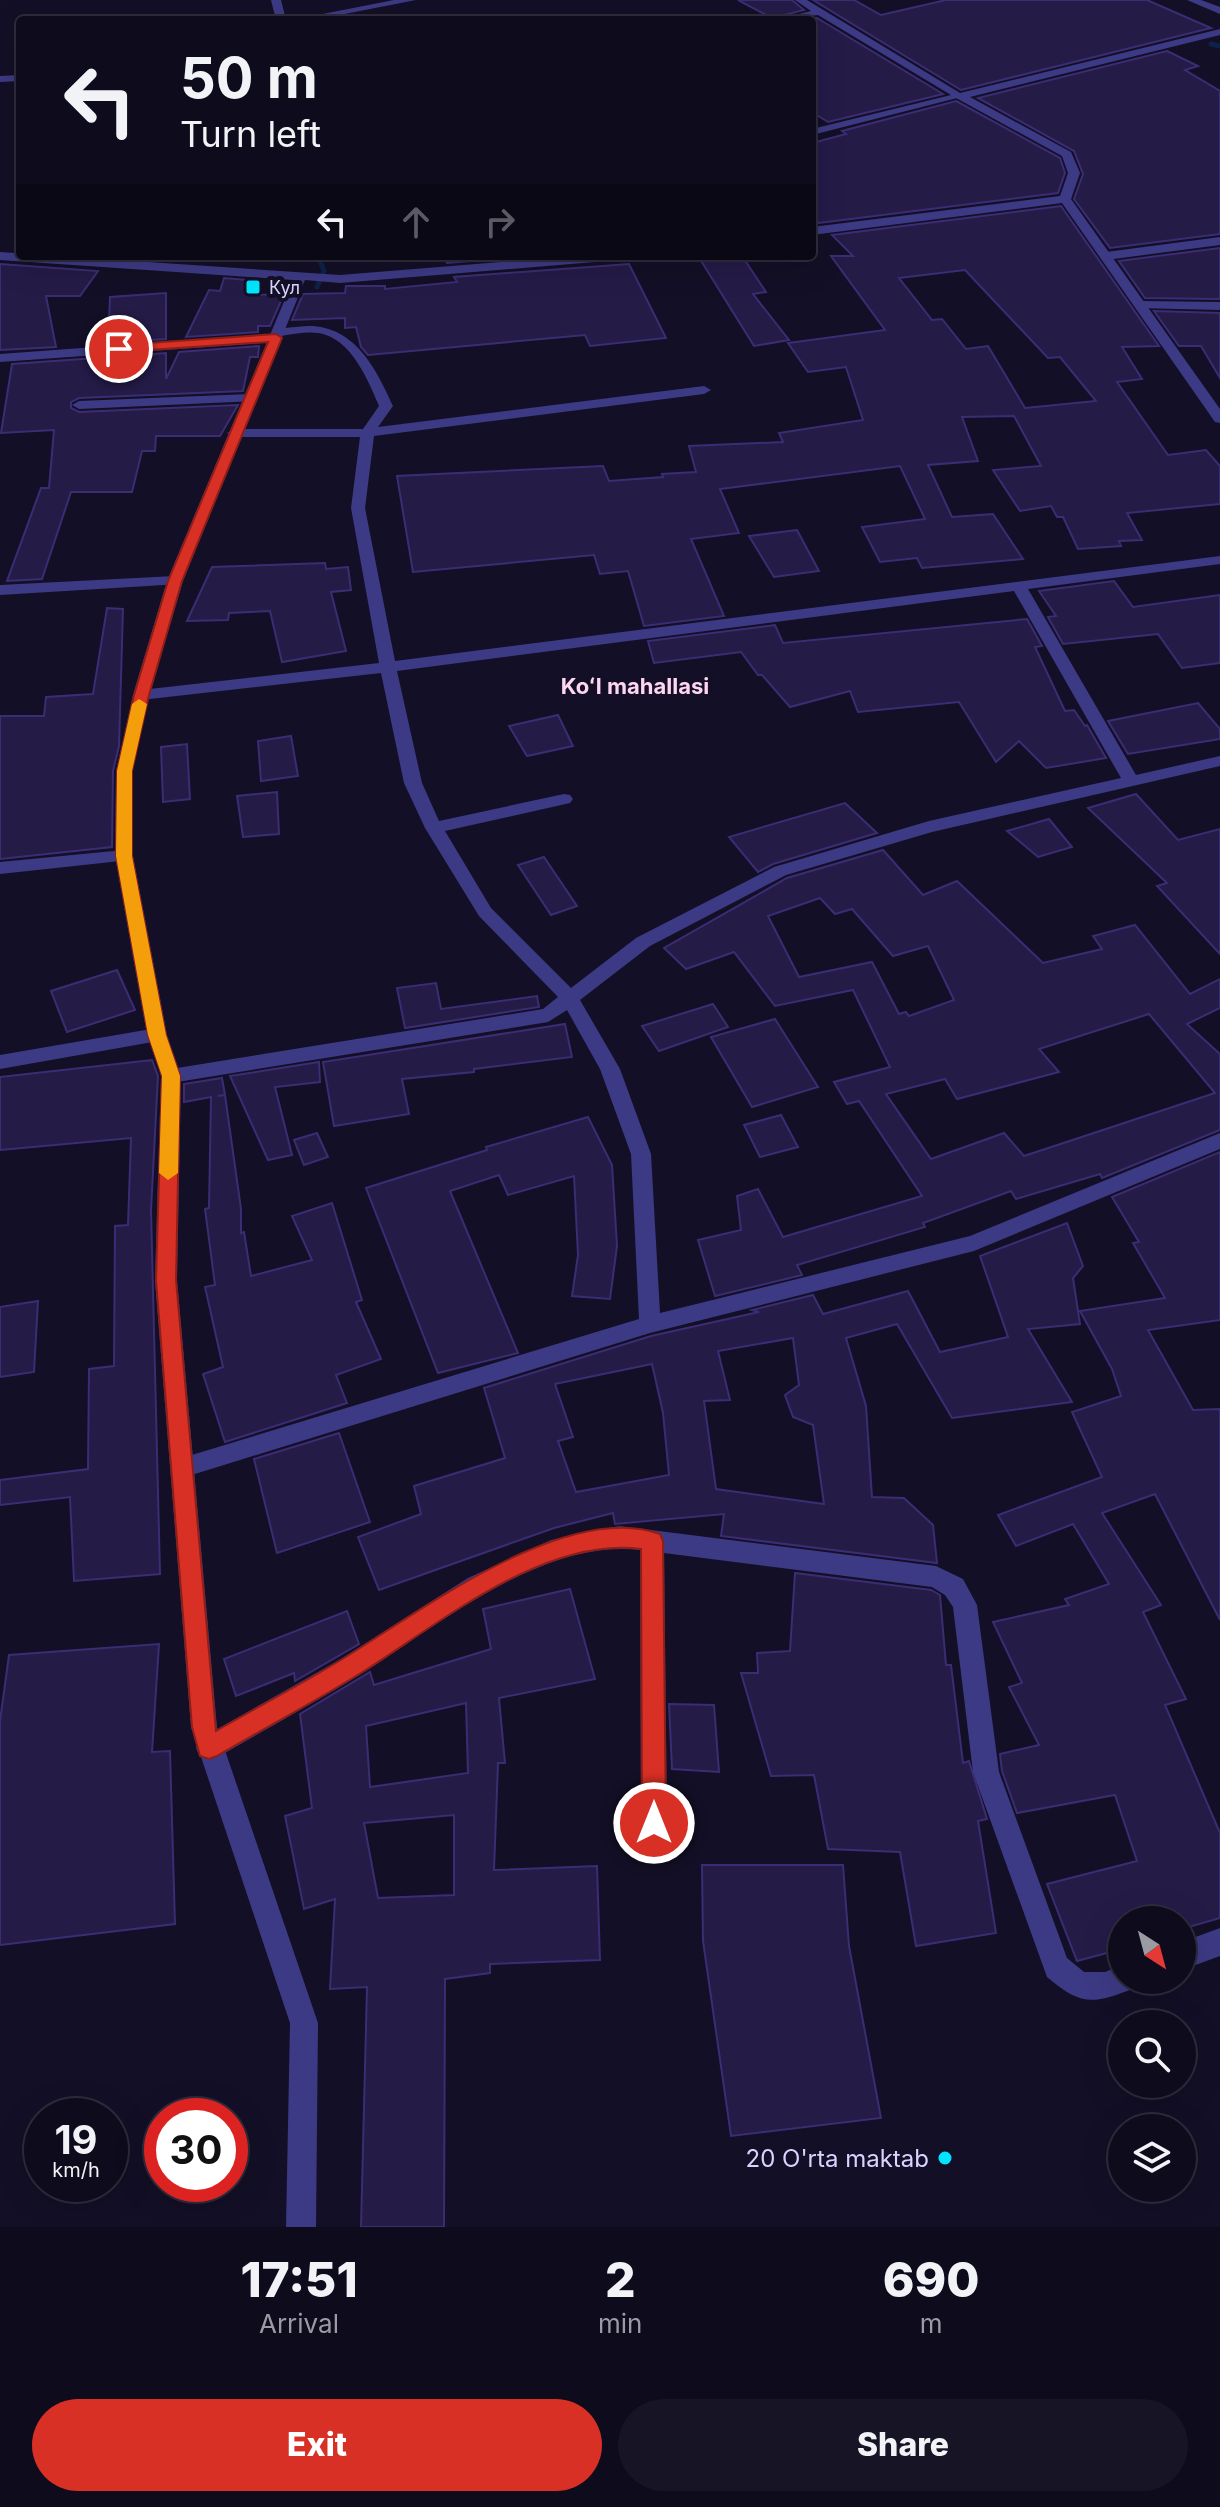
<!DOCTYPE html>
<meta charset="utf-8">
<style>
body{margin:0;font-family:Inter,sans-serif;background:#171425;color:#f1f3f6;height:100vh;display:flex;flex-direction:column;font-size:30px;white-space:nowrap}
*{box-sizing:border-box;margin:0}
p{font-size:26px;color:#9b9ba3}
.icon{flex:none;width:44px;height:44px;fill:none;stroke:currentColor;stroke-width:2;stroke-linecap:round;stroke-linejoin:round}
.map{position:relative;height:2227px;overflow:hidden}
.drawer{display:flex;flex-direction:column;background:#0e0b1c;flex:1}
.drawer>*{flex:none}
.hud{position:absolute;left:16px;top:16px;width:800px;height:244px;border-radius:8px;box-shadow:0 8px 32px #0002,0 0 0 2px #2e2b3b;background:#0e0b1c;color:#f1f3f6;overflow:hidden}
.needle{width:52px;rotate:144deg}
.fabs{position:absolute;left:1108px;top:1906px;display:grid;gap:16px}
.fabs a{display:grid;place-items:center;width:88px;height:88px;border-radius:50%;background:#0e0b1c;box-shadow:0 8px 32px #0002,0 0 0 2px #2e2b3b;font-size:40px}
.speed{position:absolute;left:24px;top:2098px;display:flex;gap:16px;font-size:40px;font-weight:700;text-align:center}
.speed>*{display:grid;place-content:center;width:104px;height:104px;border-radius:50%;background:#0e0b1c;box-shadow:0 8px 32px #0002,0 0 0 2px #2e2b3b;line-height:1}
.speed small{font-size:20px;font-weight:400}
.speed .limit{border:12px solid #d22;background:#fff;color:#111}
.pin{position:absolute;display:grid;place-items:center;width:68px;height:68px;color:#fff;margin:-34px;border:4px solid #fff;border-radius:50%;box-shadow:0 2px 8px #0007}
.me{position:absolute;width:88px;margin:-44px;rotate:0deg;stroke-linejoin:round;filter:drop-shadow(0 0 6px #0008)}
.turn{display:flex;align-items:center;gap:28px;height:168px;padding:0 32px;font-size:36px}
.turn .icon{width:104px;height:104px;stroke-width:2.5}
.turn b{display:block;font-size:56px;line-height:68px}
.lanes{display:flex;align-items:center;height:76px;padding:0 32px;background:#0003;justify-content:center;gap:40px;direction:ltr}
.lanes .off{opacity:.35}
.eta{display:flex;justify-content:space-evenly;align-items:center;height:136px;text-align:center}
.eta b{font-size:48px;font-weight:800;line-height:56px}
.action{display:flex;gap:16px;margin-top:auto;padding:16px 32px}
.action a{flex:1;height:92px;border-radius:48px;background:#d93025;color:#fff;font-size:32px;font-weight:800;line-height:92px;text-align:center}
.action a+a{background:#171425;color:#f1f3f6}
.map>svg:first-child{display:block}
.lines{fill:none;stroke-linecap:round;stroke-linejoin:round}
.stream{stroke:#0c2248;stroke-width:5}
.building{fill:#241b47;stroke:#3b2d73;stroke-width:2;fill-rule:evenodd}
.minor{fill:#3d3a85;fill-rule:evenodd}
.tertiary{fill:#3d3a85;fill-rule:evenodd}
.route{fill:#d93025;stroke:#8d1f18;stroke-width:2}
.slow{fill:#f59e0b}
.poi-dot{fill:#00e5ff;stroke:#130f26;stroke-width:3}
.labels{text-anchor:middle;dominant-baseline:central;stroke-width:8;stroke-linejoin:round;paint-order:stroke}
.far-poi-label{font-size:18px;fill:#d9d4ff;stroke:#130f26;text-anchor:start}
.neighbourhood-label{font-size:22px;font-weight:bold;fill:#ffd6f0;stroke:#130f26}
.near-poi-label{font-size:24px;fill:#d9d4ff;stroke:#130f26;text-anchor:end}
</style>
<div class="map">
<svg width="1220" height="2227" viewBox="0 0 1220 2227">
<rect width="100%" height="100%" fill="#130f26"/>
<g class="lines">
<g class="stream">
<polyline points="1211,44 1220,46"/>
<polyline points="317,287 324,271 318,256"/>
</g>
</g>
<g class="building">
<polygon points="738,0 792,0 804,10 772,18"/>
<polygon points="813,0 854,0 881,15 946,0 1147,0 1211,28 961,90"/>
<polygon points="817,18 943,94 828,122 812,112 812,20 801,20"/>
<polygon points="1167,51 1198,66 1185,70 1220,91 1220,234 1110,248 1074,199 1083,174 1074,151 978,98"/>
<polygon points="956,101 1060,158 1065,173 1058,193 819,223 812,216 812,143 846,134 842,131"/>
<path d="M 1061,206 L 1159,346 L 1122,347 L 1142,379 L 1117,382 L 1168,455 L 1206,450 L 1220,466 L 1220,504 L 1127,513 L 1142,540 L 1119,541 L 1121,546 L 1078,549 L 1063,517 L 1057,517 L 1051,506 L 1020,511 L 993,470 L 1041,466 L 1014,416 L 962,417 L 978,461 L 928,465 L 952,517 L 993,514 L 1023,559 L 922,568 L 917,558 L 880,562 L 862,527 L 925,519 L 900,466 L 720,489 L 739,533 L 691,539 L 724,616 L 644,626 L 628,571 L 600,574 L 594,555 L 413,572 L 397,476 L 603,466 L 609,481 L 663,477 L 662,474 L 696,472 L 689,446 L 783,442 L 779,433 L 863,420 L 846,367 L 808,372 L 788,343 L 885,330 L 831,256 L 853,256 L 832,235 ZM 965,270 L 1048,358 L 1060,357 L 1096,401 L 1025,408 L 988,346 L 966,349 L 942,319 L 932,320 L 899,278 Z"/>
<polygon points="1220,248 1220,299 1145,298 1119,261"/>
<polygon points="443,256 506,256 508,258 447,263"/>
<polygon points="698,256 742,256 766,292 753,294 789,340 754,346"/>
<polygon points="0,264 98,271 80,296 46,296 56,347 0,350"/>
<polygon points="629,264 666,338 590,346 585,335 368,355 361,347 356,327 345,328 345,318 292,320 303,294 345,293 346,286 385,286 385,289 457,282 454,277"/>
<polygon points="224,278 258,281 254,295 284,294 270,326 258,326 258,332 186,337 209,290 220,291"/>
<polygon points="166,293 166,339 108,343 110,297"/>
<polygon points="1154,311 1220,313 1220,378 1201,346 1179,346"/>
<polygon points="259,346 258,357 250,357 243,391 79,398 71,402 71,408 79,412 238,405 220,436 156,436 155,451 142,451 132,492 71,492 42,579 7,581 41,488 49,488 54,430 1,433 12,364 166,353 166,379 179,352"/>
<polygon points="797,530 819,571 774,577 749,536"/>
<polygon points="325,563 326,569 348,567 351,590 331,592 346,651 282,662 270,611 229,613 228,620 187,621 212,567"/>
<polygon points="1114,581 1133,607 1220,595 1220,663 1182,668 1158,634 1063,644 1048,617 1056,616 1039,591"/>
<polygon points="107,608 123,609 119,746 113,771 112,847 0,859 0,716 44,716 46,697 93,694"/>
<polygon points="1027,619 1042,646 1035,647 1065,711 1074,710 1085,726 1087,725 1106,758 1046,768 1019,741 996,762 959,702 858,712 850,691 790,707 762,675 758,675 741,652 654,663 648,641 775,625 783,643"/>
<polygon points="1198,703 1220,729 1220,739 1128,754 1108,721"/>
<polygon points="558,715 573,746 527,756 509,726"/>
<polygon points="291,736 298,776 261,781 258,741"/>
<polygon points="187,744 190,799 163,802 161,747"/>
<polygon points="277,792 279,834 243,837 237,796"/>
<polygon points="1136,794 1178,840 1220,829 1220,954 1157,886 1167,883 1088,808"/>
<polygon points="845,803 877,833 773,864 758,872 729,837"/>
<polygon points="1049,819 1072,847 1038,857 1007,831"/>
<path d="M 883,850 L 923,895 L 957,881 L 1043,963 L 1102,949 L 1093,936 L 1135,925 L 1190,994 L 1220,979 L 1220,1008 L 1187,1024 L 1220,1054 L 1220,1130 L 1102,1178 L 1100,1174 L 1016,1199 L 1011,1191 L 923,1223 L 925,1227 L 797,1265 L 802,1275 L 715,1296 L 698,1240 L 741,1230 L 737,1196 L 758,1189 L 783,1237 L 922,1196 L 859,1101 L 847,1104 L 834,1082 L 890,1067 L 853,990 L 775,1006 L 734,952 L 686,969 L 664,948 L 787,878 ZM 820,898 L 835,914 L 852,909 L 893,956 L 928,946 L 954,1000 L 909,1016 L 906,1012 L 899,1014 L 872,962 L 799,977 L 768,916 ZM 1149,1014 L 1215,1093 L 1024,1156 L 1004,1133 L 931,1159 L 886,1094 L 945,1079 L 957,1099 L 1059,1072 L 1039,1049 Z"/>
<polygon points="544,857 577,906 551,915 518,865"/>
<polygon points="117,970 135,1010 67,1032 51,991"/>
<polygon points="436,983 441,1009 537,996 539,1007 405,1028 397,988"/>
<polygon points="713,1004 728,1027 659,1051 642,1026"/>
<polygon points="775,1019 818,1087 752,1107 711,1037"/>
<polygon points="565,1024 572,1057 474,1069 474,1072 402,1079 409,1114 334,1126 323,1062"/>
<polygon points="152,1060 158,1076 151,1210 160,1574 74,1581 70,1497 0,1505 0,1480 88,1469 89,1369 114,1366 115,1226 128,1225 131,1138 0,1150 0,1077"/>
<polygon points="319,1062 320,1082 275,1087 292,1155 268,1160 230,1076"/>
<polygon points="222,1078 225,1095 218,1096 225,1095 241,1209 241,1233 244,1232 251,1276 312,1260 292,1216 332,1203 362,1300 356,1302 381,1359 336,1375 347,1403 225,1442 203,1374 223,1367 205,1287 215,1285 205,1209 209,1208 211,1097 184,1102 184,1084"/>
<polygon points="781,1115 798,1147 760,1157 744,1125"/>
<polygon points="588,1117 612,1165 617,1246 610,1299 572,1296 578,1255 574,1176 508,1195 499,1175 450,1191 518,1353 438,1373 366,1188 487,1150 486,1147"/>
<polygon points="317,1133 328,1157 304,1165 294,1140"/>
<polygon points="1220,1152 1220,1320 1148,1330 1193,1410 1220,1409 1220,1620 1155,1494 1102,1513 1161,1605 1143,1612 1186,1699 1165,1705 1220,1833 1220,1918 1182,1929 1182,1920 1122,1920 1122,1949 1077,1961 1047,1884 1137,1861 1115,1795 1017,1813 1002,1771 1000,1754 1039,1745 1009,1687 1022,1683 993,1622 1069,1605 1065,1599 1109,1584 1073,1524 1016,1546 998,1515 1102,1477 1072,1412 1121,1396 1112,1369 1080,1311 1165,1298 1133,1243 1139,1242 1112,1197"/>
<path d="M 1067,1223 L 1083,1266 L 1073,1278 L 1080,1324 L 1028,1329 L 1072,1402 L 952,1418 L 897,1324 L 846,1338 L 866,1406 L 872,1497 L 904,1498 L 933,1525 L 937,1563 L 721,1536 L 724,1514 L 615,1524 L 613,1513 L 554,1528 L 379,1590 L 358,1537 L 421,1514 L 414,1486 L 505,1458 L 484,1388 L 651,1336 L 759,1312 L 752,1310 L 813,1295 L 823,1314 L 908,1291 L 940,1352 L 1008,1337 L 980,1256 ZM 793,1338 L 799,1385 L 785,1395 L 793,1417 L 813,1425 L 824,1504 L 716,1489 L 704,1401 L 730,1400 L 718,1351 ZM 652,1364 L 663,1413 L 669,1475 L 576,1492 L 558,1441 L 573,1437 L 555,1384 Z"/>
<polygon points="38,1301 34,1372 0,1377 0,1307"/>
<polygon points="339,1433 370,1522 277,1553 254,1459"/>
<polygon points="795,1573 931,1590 940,1595 946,1665 951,1665 963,1763 969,1761 987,1819 978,1821 996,1933 916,1946 900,1852 828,1849 814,1775 771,1776 741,1673 758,1673 757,1653 790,1651"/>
<path d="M 570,1589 L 595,1679 L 499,1698 L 505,1763 L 498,1763 L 494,1870 L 597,1866 L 600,1960 L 490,1964 L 490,1973 L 445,1979 L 444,2227 L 361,2227 L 367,1987 L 330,1989 L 335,1899 L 304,1909 L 285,1816 L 312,1808 L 300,1714 L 370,1672 L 374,1685 L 491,1649 L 483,1609 ZM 466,1703 L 468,1773 L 370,1787 L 366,1726 ZM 454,1815 L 454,1895 L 378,1898 L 364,1823 Z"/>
<polygon points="347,1611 359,1644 295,1681 294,1673 236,1696 224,1659"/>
<polygon points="159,1644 152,1752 170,1751 175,1924 0,1945 0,1721 9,1655"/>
<polygon points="669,1704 714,1705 719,1772 672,1769"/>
<polygon points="702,1865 843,1865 849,1946 881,2118 731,2136 703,1941"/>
</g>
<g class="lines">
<g class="minor">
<polygon points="271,0 281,0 286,20 276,20"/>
<polygon points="394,0 416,0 314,20 292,20"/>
<polygon points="795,0 807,0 965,96 812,135 812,129 951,95 818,15 775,20 811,11"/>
<polygon points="1187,0 1201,0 1220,7 1220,14"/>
<polygon points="20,75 20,81 0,82 0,76"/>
<polygon points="1220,237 1220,245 1106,260 1100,256 1106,252"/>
<polygon points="1141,301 1220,302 1220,310 1137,308 1135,305"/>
<path d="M 307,326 C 354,325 376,368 393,406 L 378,427 L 704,386 L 711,390 L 704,394 L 374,436 L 365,508 L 395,661 L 1220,556 L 1220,564 L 1028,589 L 1136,775 L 1220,756 L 1220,766 L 932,832 L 786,875 L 650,946 L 580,1000 L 620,1069 L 651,1154 L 660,1313 L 970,1236 L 1220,1133 L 1220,1149 L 974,1251 L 650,1333 L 182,1478 L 174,1475 L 170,1468 L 174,1461 L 182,1458 L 639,1319 L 631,1154 L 600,1069 L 567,1010 L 548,1022 L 171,1083 L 164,1081 L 161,1076 L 164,1071 L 171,1069 L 543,1009 L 558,997 L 479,916 L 425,828 L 404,783 L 381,673 L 141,700 L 133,695 L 141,690 L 379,663 L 351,508 L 360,437 L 234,437 L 227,433 L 234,429 L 363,429 L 379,406 C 369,382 353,344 326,335 C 312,330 295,334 281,336 L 281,341 L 276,342 L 0,362 L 0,354 L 273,334 L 273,329 ZM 1014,591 L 1121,778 L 929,821 L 774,867 L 636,938 L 571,988 L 491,908 L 445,831 L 570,803 L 573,799 L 570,795 L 564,794 L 439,821 L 422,783 L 397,671 Z"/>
<polygon points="250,394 257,398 255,401 79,409 72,405 79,401"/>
<polygon points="175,576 183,581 180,584 0,595 0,585"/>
<polygon points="124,850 130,852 133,856 130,860 0,874 0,862"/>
<polygon points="157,1028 164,1030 167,1035 164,1040 0,1069 0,1055"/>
<path d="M 619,1526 L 936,1566 L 963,1579 L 977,1605 L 999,1772 L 1067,1958 L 1084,1972 L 1105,1972 L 1122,1965 L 1122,1980 L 1136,1980 L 1132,1989 C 1092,2005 1080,2005 1047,1977 L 973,1772 L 953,1607 L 945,1595 L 932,1587 L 664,1553 L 667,1823 L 663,1832 L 654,1836 L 645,1832 L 641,1823 L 640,1550 C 543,1538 439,1625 361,1674 C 314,1703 266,1729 218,1757 L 209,1760 L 200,1757 L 196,1748 L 200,1739 L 341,1659 L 468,1578 L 551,1540 Z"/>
<polygon points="1220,1928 1220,1956 1182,1970 1182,1942"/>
</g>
<g class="tertiary">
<polygon points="1220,29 1220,35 970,97 1071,152 1080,173 1071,199 1220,409 1220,423 1215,422 1062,203 812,235 812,227 1060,196 1068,173 1062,156 956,98 956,94"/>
<polygon points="0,252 340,275 574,256 625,256 619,260 340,283 305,280 183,581 149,695 132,771 133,856 167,1035 181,1076 177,1280 217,1727 318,2023 316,2227 286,2227 290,2023 191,1727 155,1280 161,1076 147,1035 115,856 116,771 133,695 167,581 293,280 0,260"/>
</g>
</g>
<path class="route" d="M 276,334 L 282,338 L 182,581 L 149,695 L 132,771 L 132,856 L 166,1035 L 180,1076 L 176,1280 L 216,1731 C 259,1706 302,1684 344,1658 C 421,1611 567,1500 660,1534 L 663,1541 L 666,1823 L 663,1832 L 654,1835 L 646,1832 L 642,1823 L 641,1549 C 544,1536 439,1624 361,1673 C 314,1702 265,1728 217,1756 L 209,1759 L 200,1756 L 192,1727 L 156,1280 L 162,1076 L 148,1035 L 116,856 L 117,771 L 134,695 L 168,581 L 268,342 L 119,352 L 113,349 L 119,345 Z"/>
<polygon class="slow" points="139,699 147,704 132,771 132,856 166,1035 180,1076 178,1173 168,1180 159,1173 162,1076 148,1035 116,856 117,771 132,704"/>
<g class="poi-dot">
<rect x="245" y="279" width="16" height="16" rx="4"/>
<circle cx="945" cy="2158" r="8"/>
</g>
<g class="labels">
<g class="far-poi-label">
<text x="269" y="287">Кул</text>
</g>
<g class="neighbourhood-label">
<text x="635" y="686">Koʻl mahallasi</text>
</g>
<g class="near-poi-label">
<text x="929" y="2158">20 O'rta maktab</text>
</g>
</g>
</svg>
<div class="fabs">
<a><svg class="needle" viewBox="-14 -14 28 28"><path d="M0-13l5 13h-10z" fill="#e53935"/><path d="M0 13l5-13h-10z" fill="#9b9ba3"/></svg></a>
<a><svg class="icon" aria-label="search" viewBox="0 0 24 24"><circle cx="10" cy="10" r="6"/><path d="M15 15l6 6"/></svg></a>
<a><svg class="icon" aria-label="layers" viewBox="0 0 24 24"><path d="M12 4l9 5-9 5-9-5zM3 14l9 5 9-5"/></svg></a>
</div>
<div class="speed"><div>19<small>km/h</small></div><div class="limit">30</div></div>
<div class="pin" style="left:119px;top:349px;background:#d93025"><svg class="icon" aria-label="arrive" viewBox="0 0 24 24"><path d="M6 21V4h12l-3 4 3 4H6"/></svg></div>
<svg class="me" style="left:654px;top:1823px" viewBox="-20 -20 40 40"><circle r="17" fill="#d93025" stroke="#fff" stroke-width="3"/><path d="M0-11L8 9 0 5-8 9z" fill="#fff"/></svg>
<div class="hud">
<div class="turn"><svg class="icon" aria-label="left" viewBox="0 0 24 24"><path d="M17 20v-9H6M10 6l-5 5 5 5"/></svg><div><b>50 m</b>Turn left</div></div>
<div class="lanes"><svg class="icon" aria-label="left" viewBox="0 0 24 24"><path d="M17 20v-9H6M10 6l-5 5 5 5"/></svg><svg class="icon off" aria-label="ahead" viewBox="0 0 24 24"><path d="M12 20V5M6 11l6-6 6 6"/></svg><svg class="icon off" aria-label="right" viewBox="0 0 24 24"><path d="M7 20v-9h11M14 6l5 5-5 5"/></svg></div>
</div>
</div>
<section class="drawer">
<div class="eta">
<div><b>17:51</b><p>Arrival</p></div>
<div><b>2</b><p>min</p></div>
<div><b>690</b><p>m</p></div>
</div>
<div class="action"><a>Exit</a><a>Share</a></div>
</section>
